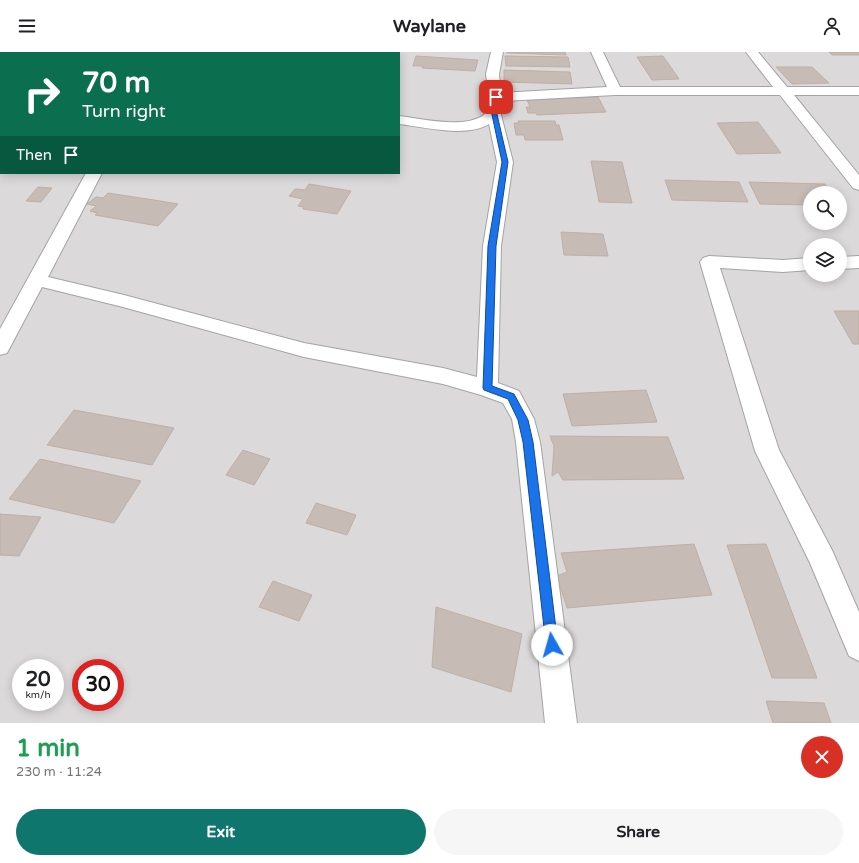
<!DOCTYPE html>
<meta charset="utf-8">
<style>
body{margin:0;font-family:"Varela Round",sans-serif;background:#f6f6f6;color:#202124;height:100vh;display:flex;flex-direction:column;font-size:15px;white-space:nowrap}
*{box-sizing:border-box;margin:0}
p{font-size:13px;color:#757577}
.icon{flex:none;width:22px;height:22px;fill:none;stroke:currentColor;stroke-width:2;stroke-linecap:round;stroke-linejoin:round}
.map{position:relative;height:671px;overflow:hidden}
.side{display:flex;flex-direction:column;background:#fff;flex:1}
.side>*{flex:none}
.guide{position:absolute;left:0px;top:0px;width:400px;height:122px;box-shadow:0 2px 10px #0003;background:#0b6e4f;color:#fff;overflow:hidden}
.fabs{position:absolute;left:803px;top:134px;display:grid;gap:8px}
.fabs a{display:grid;place-items:center;width:44px;height:44px;border-radius:50%;background:#fff;box-shadow:0 2px 10px #0003;font-size:20px}
.speed{position:absolute;left:12px;top:607px;display:flex;gap:8px;font-size:20px;font-weight:700;text-align:center}
.speed>*{display:grid;place-content:center;width:52px;height:52px;border-radius:50%;background:#fff;box-shadow:0 2px 10px #0003;line-height:1}
.speed small{font-size:10px;font-weight:400}
.speed .limit{border:6px solid #d22;background:#fff;color:#111}
.pin{position:absolute;display:grid;place-items:center;width:34px;height:34px;color:#fff;margin:-17px;border-radius:8px;box-shadow:0 2px 6px #0006}
.me{position:absolute;width:44px;margin:-22px;rotate:353deg;stroke-linejoin:round;filter:drop-shadow(0 0 3px #0008)}
.turn{display:flex;align-items:center;gap:14px;height:84px;padding:0 16px;font-size:18px}
.turn .icon{width:52px;height:52px;stroke-width:2.5}
.turn b{display:block;font-size:28px;line-height:34px}
.then{display:flex;align-items:center;height:38px;padding:0 16px;background:#0003;gap:8px;font-size:15px}
.round{display:grid;place-items:center;flex:none;width:42px;height:42px;border-radius:21px;background:#f6f6f6}
.head{display:flex;align-items:center;justify-content:space-between;height:68px;padding:0 16px}
h1{font-size:24px;font-weight:800;line-height:30px;color:#1e9e55}
.cta{display:flex;gap:8px;margin-top:auto;padding:8px 16px}
.cta a{flex:1;height:46px;border-radius:24px;background:#0f766e;color:#fff;font-size:16px;font-weight:800;line-height:46px;text-align:center}
.cta a+a{background:#f6f6f6;color:#202124}
header{display:flex;justify-content:space-between;align-items:center;height:52px;padding:0 16px;background:#fff;font-size:18px;font-weight:800}
.map>svg:first-child{display:block}
.residential{fill:#dbd9da;fill-rule:evenodd}
.building{fill:#c6bbb5;stroke:#c0afa4}
.lines{fill:none;stroke-linecap:round;stroke-linejoin:round}
.minor-casing{stroke:#a4a4a4;stroke-width:2}
.minor{fill:#fff;fill-rule:evenodd}
.route{fill:#1a73e8;stroke:#114b97}
</style>
<header><svg class="icon" aria-label="menu" viewBox="0 0 24 24"><path d="M4 6h16M4 12h16M4 18h16"/></svg>Waylane<svg class="icon" aria-label="person" viewBox="0 0 24 24"><circle cx="12" cy="8" r="4"/><path d="M4 21q1-7 8-7t8 7"/></svg></header>
<div class="map">
<svg width="859" height="671" viewBox="0 0 859 671">
<rect width="100%" height="100%" fill="#eee9e2"/>
<path class="residential" d="M 0,0 L 859,0 L 859,671 L 0,671 ZM 1,1 L 399,1 L 399,121 L 1,121 ZM 810,141 L 840,141 L 840,171 L 810,171 ZM 810,193 L 840,193 L 840,223 L 810,223 ZM 21,616 L 55,616 L 55,650 L 21,650 ZM 81,616 L 115,616 L 115,650 L 81,650 Z"/>
<g class="building">
<polygon points="507,0 565,0 566,3 507,1"/>
<polygon points="829,0 859,0 859,3 832,3"/>
<polygon points="416,4 478,8 475,19 422,16 423,14 413,14"/>
<polygon points="505,4 568,5 570,15 506,14"/>
<polygon points="663,4 679,27 652,28 637,5"/>
<polygon points="776,15 812,15 829,31 792,32"/>
<polygon points="504,18 570,20 572,32 504,30"/>
<polygon points="598,45 606,60 537,63 536,61 528,61 526,55 530,55 527,48"/>
<polygon points="518,69 555,69 556,73 559,73 563,88 525,88 524,83 516,83 514,71 519,71"/>
<polygon points="758,70 781,101 737,102 717,71"/>
<polygon points="591,109 622,110 632,151 599,150"/>
<polygon points="665,128 739,130 748,150 672,148"/>
<polygon points="749,130 825,132 831,141 810,141 810,153 760,152"/>
<polygon points="309,132 351,139 337,162 303,157 304,155 298,154 303,147 289,144 295,137 305,138"/>
<polygon points="38,135 52,136 41,150 26,149"/>
<polygon points="108,141 154,148 178,152 158,174 95,163 97,161 90,159 96,154 87,152 96,145 103,146"/>
<polygon points="561,180 603,182 608,204 564,203"/>
<polygon points="834,259 859,259 859,292 853,292"/>
<polygon points="646,338 657,370 572,374 563,342"/>
<polygon points="74,358 174,376 152,413 47,393"/>
<polygon points="550,384 668,385 684,427 563,428 558,420 552,424 554,394"/>
<polygon points="243,398 270,407 254,433 226,423"/>
<polygon points="40,407 141,429 114,471 9,447"/>
<polygon points="316,451 356,463 347,483 306,471"/>
<polygon points="0,462 41,465 19,504 0,503"/>
<polygon points="694,492 712,543 567,556 557,524 567,520 561,501"/>
<polygon points="766,492 817,626 772,626 727,493"/>
<polygon points="273,529 312,543 299,569 259,555"/>
<polygon points="436,555 522,582 511,640 432,615"/>
<polygon points="766,649 824,651 831,671 773,671"/>
</g>
<g class="lines">
<defs>
<g id="minor">
<path d="M 491,0 L 503,0 L 499,22 L 501,41 L 607,35 L 591,0 L 603,0 L 620,35 L 773,35 L 746,0 L 758,0 L 787,35 L 859,35 L 859,43 L 794,43 L 859,123 L 859,138 L 853,136 L 780,43 L 615,43 L 502,49 L 500,59 L 513,110 L 501,194 L 498,331 L 519,339 L 534,367 L 540,390 L 577,671 L 545,671 L 516,390 L 512,367 L 503,351 L 481,343 L 443,332 L 304,305 L 123,255 L 42,235 L 7,301 L 0,303 L 0,277 L 86,121 L 102,121 L 48,225 L 124,243 L 304,291 L 443,316 L 477,325 L 483,194 L 497,110 L 489,72 C 467,86 424,75 399,72 L 399,64 C 423,67 463,77 484,63 L 489,45 L 486,22 Z"/>
<rect x="0" y="28" width="1" height="8"/>
<polygon points="709,204 783,208 810,206 810,218 783,220 720,216 779,398 832,498 859,560 859,609 849,604 810,511 755,399 700,210 703,206"/>
<polygon points="859,204 859,216 840,217 840,205"/>
</g>
</defs>
<use href="#minor" class="minor-casing"/>
<use href="#minor" class="minor"/>
</g>
<polygon class="route" points="494,44 499,45 496,58 508,110 496,194 492,334 514,342 528,368 533,390 558,593 556,597 552,599 548,597 546,593 523,390 518,368 508,347 484,338 483,336 488,194 502,110 491,58"/>
</svg>
<div class="fabs">
<a><svg class="icon" aria-label="search" viewBox="0 0 24 24"><circle cx="10" cy="10" r="6"/><path d="M15 15l6 6"/></svg></a>
<a><svg class="icon" aria-label="layers" viewBox="0 0 24 24"><path d="M12 4l9 5-9 5-9-5zM3 14l9 5 9-5"/></svg></a>
</div>
<div class="speed"><div>20<small>km/h</small></div><div class="limit">30</div></div>
<div class="pin" style="left:496px;top:45px;background:#d93025"><svg class="icon" aria-label="arrive" viewBox="0 0 24 24"><path d="M6 21V4h12l-3 4 3 4H6"/></svg></div>
<svg class="me" style="left:552px;top:593px" viewBox="-20 -20 40 40"><circle r="19" fill="#fff"/><path d="M0-13L10 11 0 6-10 11z" fill="#1a73e8"/></svg>
<div class="guide">
<div class="turn"><svg class="icon" aria-label="right" viewBox="0 0 24 24"><path d="M7 20v-9h11M14 6l5 5-5 5"/></svg><div><b>70 m</b>Turn right</div></div>
<div class="then">Then<svg class="icon" aria-label="arrive" viewBox="0 0 24 24"><path d="M6 21V4h12l-3 4 3 4H6"/></svg></div>
</div>
</div>
<section class="side">
<div class="head"><div><h1>1 min</h1><p>230 m · 11:24</p></div><a class="round" style="background:#d93025;color:#fff"><svg class="icon" aria-label="close" viewBox="0 0 24 24"><path d="M6 6l12 12M18 6L6 18"/></svg></a></div>
<div class="cta"><a>Exit</a><a>Share</a></div>
</section>
